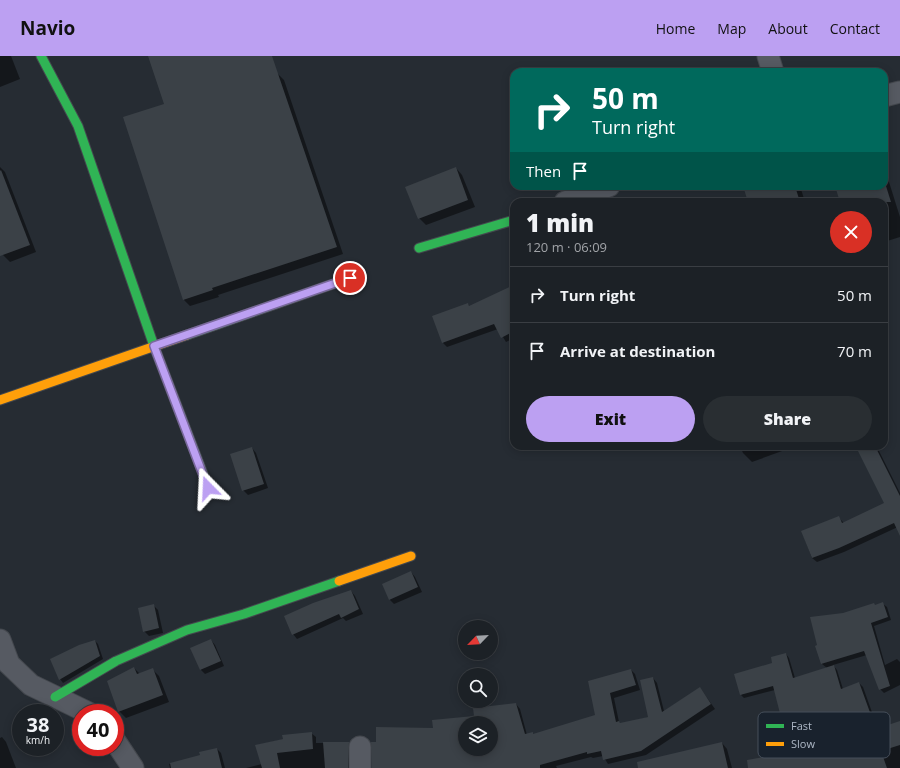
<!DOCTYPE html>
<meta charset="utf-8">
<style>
body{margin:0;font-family:"Open Sans",sans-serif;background:#292e32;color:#f1f3f6;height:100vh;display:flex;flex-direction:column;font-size:15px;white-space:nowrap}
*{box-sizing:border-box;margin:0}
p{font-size:13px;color:#a0a3a7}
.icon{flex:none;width:22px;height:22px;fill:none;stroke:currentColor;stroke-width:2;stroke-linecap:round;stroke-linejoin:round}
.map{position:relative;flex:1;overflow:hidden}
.side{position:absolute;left:510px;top:142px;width:378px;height:252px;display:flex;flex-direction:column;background:#1c2126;border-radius:12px;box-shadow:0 2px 10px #0003,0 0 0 1px #3a3e43}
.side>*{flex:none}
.banner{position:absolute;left:510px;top:12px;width:378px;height:122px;border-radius:12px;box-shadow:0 2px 10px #0003,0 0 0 1px #3a3e43;background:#00695c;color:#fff;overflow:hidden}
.needle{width:26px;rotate:245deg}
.buttons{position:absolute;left:458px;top:564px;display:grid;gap:8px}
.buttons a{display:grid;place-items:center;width:40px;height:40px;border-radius:50%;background:#1c2126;box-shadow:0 2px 10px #0003,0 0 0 1px #3a3e43;font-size:20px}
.speed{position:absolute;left:12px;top:648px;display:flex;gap:8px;font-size:20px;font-weight:700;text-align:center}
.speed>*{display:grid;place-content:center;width:52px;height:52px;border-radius:50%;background:#1c2126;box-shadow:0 2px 10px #0003,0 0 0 1px #3a3e43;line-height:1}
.speed small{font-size:10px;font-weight:400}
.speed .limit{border:6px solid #d22;background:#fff;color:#111}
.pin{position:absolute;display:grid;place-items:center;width:34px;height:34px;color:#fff;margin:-17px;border:2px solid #fff;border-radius:50%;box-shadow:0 1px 4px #0007}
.me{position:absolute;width:44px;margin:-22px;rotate:339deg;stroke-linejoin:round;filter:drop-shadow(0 0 3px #0008)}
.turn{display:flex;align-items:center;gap:14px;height:84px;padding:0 16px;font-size:18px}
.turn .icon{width:52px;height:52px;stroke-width:2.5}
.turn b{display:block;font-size:28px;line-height:34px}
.then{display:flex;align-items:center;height:38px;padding:0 16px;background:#0003;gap:8px;font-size:15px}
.round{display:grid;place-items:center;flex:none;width:42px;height:42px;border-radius:21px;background:#292e32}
.summary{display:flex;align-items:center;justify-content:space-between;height:68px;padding:0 16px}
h1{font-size:24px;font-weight:800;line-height:30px}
.button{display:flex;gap:8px;margin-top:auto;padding:8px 16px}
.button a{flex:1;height:46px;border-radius:24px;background:#bca0f2;color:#111;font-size:16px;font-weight:800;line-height:46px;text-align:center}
.button a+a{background:#292e32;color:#f1f3f6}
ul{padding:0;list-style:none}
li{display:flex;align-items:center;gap:12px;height:56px;padding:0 16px;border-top:1px solid #3a3e43}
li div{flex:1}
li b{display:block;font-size:15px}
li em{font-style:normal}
header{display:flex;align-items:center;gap:24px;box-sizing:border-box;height:56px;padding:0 20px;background:#bca0f2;color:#111}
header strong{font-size:19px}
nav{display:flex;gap:22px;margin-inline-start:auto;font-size:14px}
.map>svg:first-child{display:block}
.shadow{fill:#0007;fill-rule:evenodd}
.building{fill:#3b4147;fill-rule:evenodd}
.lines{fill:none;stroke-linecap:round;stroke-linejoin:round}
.street-casing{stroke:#44484e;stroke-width:23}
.fast-casing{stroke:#44484e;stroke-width:11}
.slow-casing{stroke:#44484e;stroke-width:11}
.street{stroke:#565a62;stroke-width:21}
.fast{stroke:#30b455;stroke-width:9}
.slow{stroke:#ff9f0a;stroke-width:9}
.route-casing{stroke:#7a689d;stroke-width:10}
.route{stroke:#bca0f2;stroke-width:7}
.key{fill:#19222d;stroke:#464f5b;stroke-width:1}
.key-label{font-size:11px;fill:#aeb8c6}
</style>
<header>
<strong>Navio</strong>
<nav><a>Home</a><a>Map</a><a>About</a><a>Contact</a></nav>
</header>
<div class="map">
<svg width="900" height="712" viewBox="0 0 900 712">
<rect width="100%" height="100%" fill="#262c33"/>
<g class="shadow">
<polygon points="0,0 11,0 20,23 0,31"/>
<polygon points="149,0 271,0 277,17 284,24 343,198 218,239 219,241 190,250 184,244 165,49"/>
<polygon points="884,110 900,161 900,181 884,186 884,146 841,146 836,130 884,130"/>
<polygon points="0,111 5,116 36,196 10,206 3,199 0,190"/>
<polygon points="456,112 462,119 475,151 426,169 419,162"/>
<polygon points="748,130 800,130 805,146 749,146"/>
<polygon points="704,142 709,146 692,146"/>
<polygon points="514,233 514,282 506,286 498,273 447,291 443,287 468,248 470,251"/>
<polygon points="740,390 796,390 752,406 743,397"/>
<polygon points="870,390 875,390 878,393 900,437 900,470 844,496 817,506 812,502 802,476 839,462 844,467 885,448"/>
<polygon points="252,392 256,397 268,432 248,439 243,434"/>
<polygon points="411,516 415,521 422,536 394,548 390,544 383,529"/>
<polygon points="351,535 355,540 363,558 346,565 343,562 297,583 293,578"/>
<polygon points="883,548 887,551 891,564 874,570 885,609 897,603 900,606 900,629 884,637 880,633 867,599 833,609 837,614 843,633 859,627 863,631 878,673 900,666 900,712 761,712 776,700 785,674 775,634 744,642 741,639 786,598 789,602 795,622 827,612 822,608 817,590 843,558"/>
<polygon points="154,550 158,554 163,577 149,580 144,575"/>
<polygon points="211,584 215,589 224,610 205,618 201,614 191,593"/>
<polygon points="95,585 98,588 103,603 63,627 60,623 51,603"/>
<polygon points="134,612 140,618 153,614 159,620 169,646 126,662 119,655"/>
<path d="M 631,614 L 635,618 L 640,634 L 614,642 L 619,666 L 621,668 L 649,661 L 653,622 L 657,627 L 664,655 L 700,632 L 715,653 L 646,699 L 608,708 L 603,700 L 593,702 L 591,701 L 556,710 L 557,712 L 373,712 L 434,673 L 516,648 L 520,653 L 527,679 L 534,679 L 597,660 L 590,626 ZM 465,667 L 491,667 L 491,693 L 465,693 Z"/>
<polygon points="311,677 316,681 316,687 349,687 353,692 352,712 246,712 262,708 258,689"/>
<polygon points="2,681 6,686 16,712 0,712 0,682"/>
<polygon points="722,687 727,693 732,712 659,712"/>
<polygon points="217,693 221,697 225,712 170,712 169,708 201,700"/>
</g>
<g class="building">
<polygon points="148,0 272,0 337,191 212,232 213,234 183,244 123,61 164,48"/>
<polygon points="456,111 468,144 418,163 405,131"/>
<polygon points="1,114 30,189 0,200 0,115"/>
<polygon points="743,130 795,130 800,146 748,146"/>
<polygon points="835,130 886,130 891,146 840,146"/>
<polygon points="514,229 514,275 501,282 494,268 442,287 432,260 468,247 469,250"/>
<polygon points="868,390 875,390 900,440 900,480 894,467 839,492 812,502 801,475 839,460 842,467 884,447 858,395"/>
<polygon points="252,391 264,428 242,435 230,398"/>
<polygon points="411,515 418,531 389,544 382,528"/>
<polygon points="351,534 359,553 341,562 339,558 292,579 284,560 313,547"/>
<polygon points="883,546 888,561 871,567 890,630 879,634 864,595 821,608 815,590 817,589 810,561 843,557 874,547 875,549"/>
<polygon points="154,548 159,572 143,576 138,552"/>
<polygon points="211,583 221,605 200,614 190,592"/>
<polygon points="95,584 100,600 59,624 50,603 79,589"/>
<polygon points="786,597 793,622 834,609 841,633 859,626 876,673 900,665 900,689 881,695 887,712 748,712 747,704 775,699 771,675 784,673 773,630 740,639 734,618 772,607 771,601"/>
<polygon points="134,611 137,618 153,612 163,639 118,656 107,625"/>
<path d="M 631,613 L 636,629 L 610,637 L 616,666 L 619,665 L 620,667 L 648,661 L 640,624 L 653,621 L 662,656 L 700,631 L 711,648 L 641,695 L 603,704 L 601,695 L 587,698 L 587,696 L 540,709 L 540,712 L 372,712 L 371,686 L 376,686 L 376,671 L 433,672 L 432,664 L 474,660 L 473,652 L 516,647 L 525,678 L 533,676 L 533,678 L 595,659 L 588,625 ZM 465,667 L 491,667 L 491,693 L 465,693 Z"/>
<polygon points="312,676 313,693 277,697 280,712 262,712 255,689 283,683 282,679"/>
<polygon points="323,686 349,686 348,712 325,712"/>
<polygon points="722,686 728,712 638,712 637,706"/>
<polygon points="217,692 222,712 171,712 170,707 200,699 199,696"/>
</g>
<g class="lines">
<defs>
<g id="street">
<polyline points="768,0 773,16"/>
<polyline points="884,40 900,36"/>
<polyline points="565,146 609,130"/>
<polyline points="0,584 9,608 31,629 89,657"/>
<polyline points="115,685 133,712"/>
<polyline points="360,712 360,691"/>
</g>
<g id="fast">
<polyline points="41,0 78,70 154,290 208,431"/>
<polyline points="419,192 514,164"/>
<polyline points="187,279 350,222"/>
<polyline points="55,641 116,605 187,574 244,558 339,525"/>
</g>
<g id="slow">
<polyline points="0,344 187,279"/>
<polyline points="339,525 411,500"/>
</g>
</defs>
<use href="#street" class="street-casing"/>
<use href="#fast" class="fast-casing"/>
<use href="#slow" class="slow-casing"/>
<use href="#street" class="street"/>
<use href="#fast" class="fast"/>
<use href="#slow" class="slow"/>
</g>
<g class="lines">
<defs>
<polyline id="route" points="208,432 154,290 350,222"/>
</defs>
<use href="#route" class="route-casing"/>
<use href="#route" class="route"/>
</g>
<rect x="758" y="656" width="132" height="46" rx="6" class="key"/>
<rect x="766" y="668" width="18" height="4" fill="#30b455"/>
<rect x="766" y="686" width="18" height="4" fill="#ff9f0a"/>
<g class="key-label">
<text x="791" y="674">Fast</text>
<text x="791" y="692">Slow</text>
</g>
</svg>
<div class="buttons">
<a><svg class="needle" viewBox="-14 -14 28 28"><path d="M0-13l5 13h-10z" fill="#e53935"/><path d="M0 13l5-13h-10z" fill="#a0a3a7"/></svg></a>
<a><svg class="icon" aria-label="search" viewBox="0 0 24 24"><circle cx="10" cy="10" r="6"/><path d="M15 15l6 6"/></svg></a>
<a><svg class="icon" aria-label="layers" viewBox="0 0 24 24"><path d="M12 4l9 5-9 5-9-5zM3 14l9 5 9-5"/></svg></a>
</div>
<div class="speed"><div>38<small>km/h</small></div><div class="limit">40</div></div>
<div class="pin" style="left:350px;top:222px;background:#d93025"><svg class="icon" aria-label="arrive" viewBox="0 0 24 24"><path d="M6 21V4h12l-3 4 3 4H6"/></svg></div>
<svg class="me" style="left:208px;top:432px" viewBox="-20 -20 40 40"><path d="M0-17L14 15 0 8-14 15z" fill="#bca0f2" stroke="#fff" stroke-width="4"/></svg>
<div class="banner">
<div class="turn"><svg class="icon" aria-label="right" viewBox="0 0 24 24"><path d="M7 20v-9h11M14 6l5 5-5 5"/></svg><div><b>50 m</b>Turn right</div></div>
<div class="then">Then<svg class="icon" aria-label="arrive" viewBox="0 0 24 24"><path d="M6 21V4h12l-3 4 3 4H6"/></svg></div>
</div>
<section class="side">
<div class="summary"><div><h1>1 min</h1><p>120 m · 06:09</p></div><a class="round" style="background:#d93025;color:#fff"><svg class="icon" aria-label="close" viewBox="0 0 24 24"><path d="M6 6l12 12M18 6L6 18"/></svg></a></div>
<ul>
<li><svg class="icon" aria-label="right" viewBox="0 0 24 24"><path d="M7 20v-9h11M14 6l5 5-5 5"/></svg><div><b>Turn right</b></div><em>50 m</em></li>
<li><svg class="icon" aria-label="arrive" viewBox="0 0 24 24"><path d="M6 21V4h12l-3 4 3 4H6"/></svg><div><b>Arrive at destination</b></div><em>70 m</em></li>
</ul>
<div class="button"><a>Exit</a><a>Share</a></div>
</section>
</div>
